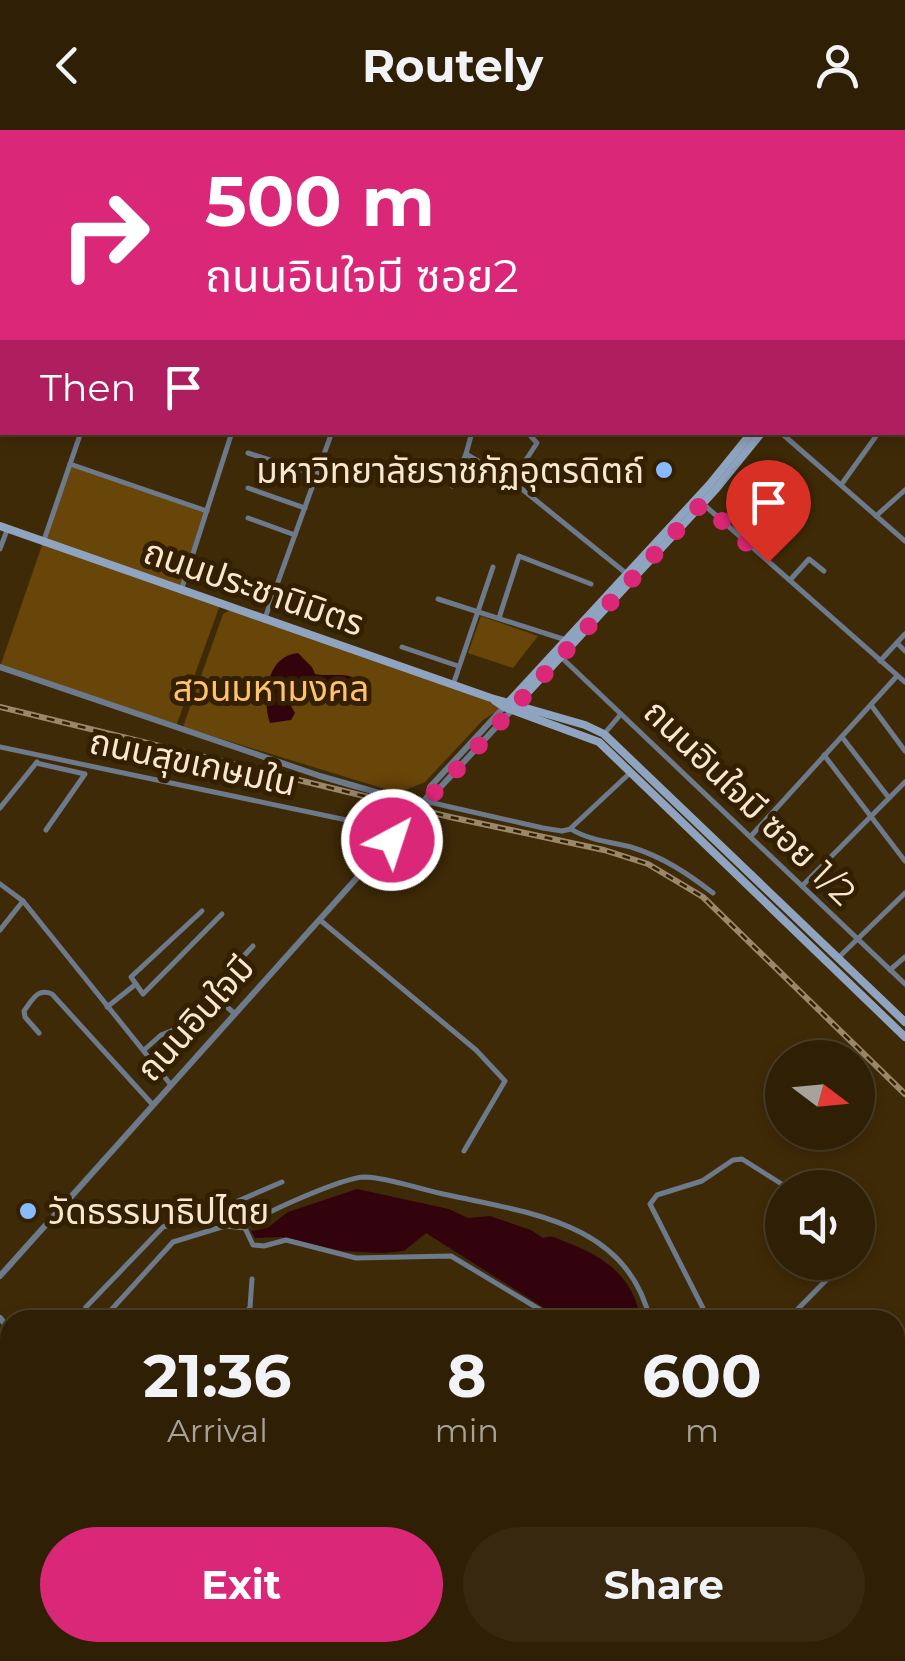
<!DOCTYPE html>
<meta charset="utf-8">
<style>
body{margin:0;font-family:Montserrat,"Noto Sans Thai",sans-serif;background:#37280f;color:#f1f3f6;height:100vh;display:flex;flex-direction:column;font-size:38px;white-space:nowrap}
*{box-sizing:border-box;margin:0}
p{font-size:32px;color:#a7a39a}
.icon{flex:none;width:55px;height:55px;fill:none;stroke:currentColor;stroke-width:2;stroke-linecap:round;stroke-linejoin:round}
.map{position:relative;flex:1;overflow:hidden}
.side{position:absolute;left:0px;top:1180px;width:905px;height:352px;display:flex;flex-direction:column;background:#2f2005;border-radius:30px 30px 0 0;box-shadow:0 5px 15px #0003,0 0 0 2px #4a3e27}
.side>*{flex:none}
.hud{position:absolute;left:0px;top:0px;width:905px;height:305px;box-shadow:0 5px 15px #0003,0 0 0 2px #4a3e27;background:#db2777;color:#fff;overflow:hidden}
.needle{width:65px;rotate:106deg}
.controls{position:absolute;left:765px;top:910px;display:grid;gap:20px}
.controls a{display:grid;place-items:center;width:110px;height:110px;border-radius:50%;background:#2f2005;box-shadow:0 5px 15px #0003,0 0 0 2px #4a3e27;font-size:50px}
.pin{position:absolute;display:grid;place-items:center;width:85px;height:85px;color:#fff;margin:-102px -42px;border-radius:50% 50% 50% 0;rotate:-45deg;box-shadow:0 0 10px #0007}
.pin .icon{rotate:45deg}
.me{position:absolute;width:110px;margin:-55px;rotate:40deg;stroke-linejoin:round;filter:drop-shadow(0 0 8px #0008)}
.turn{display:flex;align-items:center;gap:35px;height:210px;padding:0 40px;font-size:45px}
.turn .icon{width:130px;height:130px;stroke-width:2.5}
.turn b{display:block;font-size:70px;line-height:85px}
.then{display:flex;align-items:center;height:95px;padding:0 40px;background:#0003;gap:20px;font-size:38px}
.eta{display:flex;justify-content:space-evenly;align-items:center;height:170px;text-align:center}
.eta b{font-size:60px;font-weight:700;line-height:70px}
.action{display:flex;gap:20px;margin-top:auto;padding:20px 40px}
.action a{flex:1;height:115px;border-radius:60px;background:#db2777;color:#fff;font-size:40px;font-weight:700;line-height:115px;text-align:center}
.action a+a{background:#37280f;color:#f1f3f6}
header{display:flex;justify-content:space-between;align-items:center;height:130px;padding:0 40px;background:#2f2005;font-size:45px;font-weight:700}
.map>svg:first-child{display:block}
.green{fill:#684508}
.water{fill:#32030c}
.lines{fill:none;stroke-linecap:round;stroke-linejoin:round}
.minor{stroke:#6c7a8c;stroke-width:5}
.tertiary{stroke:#6c7a8c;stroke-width:6}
.secondary{stroke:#8fa4c1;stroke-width:8}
.rail-casing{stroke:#9b886b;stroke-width:6}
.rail{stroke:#342000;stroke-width:2.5;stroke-dasharray:8;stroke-linecap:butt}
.route{stroke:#db2777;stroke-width:18;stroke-dasharray:0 32.4}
.poi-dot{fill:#88bafc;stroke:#342000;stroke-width:4}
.labels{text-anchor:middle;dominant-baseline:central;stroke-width:10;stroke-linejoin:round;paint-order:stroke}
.poi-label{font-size:35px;fill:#f9e8d1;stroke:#342000;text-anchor:end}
.street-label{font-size:35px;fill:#f9e8d1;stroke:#342000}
.park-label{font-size:35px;fill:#fec36d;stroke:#342000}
</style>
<header><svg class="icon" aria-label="back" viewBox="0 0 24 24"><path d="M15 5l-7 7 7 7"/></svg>Routely<svg class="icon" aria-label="person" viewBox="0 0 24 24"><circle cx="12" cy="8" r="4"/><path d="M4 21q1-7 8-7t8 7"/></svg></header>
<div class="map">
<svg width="905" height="1531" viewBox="0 0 905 1531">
<rect width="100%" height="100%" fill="#3f2a07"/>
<g class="green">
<polygon points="70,334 207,381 181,461 220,475 175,599 0,537"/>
<polygon points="232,479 376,528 504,577 483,590 425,652 398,663 183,597 223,484"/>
<polygon points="481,486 538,506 513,538 468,523"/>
</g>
<g class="water">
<path d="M 298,523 L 312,537 L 315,544 C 328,548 372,536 355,568 L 346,570 L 293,557 L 287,569 L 295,583 L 291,590 L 270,593 C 262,568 266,526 298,523 Z"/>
<path d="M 357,1059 L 449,1079 L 468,1088 L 490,1086 L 531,1100 L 543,1108 C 554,1105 556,1108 566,1112 C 605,1127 633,1146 641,1190 L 563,1190 L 426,1103 L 404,1121 L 383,1123 L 342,1121 L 281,1107 L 255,1108 L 251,1101 L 267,1098 L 288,1082 Z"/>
</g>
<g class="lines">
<g class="minor">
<polyline points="738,0 739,2"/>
<polyline points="858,1 858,0"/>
<polyline points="17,2 19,0"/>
<polyline points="26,2 28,0"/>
<polyline points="902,15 905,12"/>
<polyline points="0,32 2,28"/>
<polyline points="0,46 2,42"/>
<polyline points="0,63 2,64"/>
<polyline points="902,66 905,67"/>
<polyline points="902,110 905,113"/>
<polyline points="902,249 905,246"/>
<polyline points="902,273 905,275"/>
<polyline points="780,302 905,411"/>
<polyline points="248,323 317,345"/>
<polyline points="466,324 472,302"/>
<polyline points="70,334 207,381"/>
<polyline points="512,351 537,313 527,302"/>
<polyline points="841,355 879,302"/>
<polyline points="452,356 466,324 512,351 627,444"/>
<polyline points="248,358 305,378"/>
<polyline points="702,373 905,552"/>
<polyline points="876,386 905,360"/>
<polyline points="248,388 295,405"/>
<polyline points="43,413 81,302"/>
<polyline points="0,419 7,400"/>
<polyline points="790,450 809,429 824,441"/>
<polyline points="181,461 232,302"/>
<polyline points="438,469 566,510"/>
<polyline points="265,488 332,302"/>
<polyline points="499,488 519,426 591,454"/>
<polyline points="897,513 905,521"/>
<polyline points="402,517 458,536"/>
<polyline points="561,527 905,854"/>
<polyline points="880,531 905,504"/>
<polyline points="453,555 493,437"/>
<polyline points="871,575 905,621"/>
<polyline points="604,604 621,584"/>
<polyline points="842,607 889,668"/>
<polyline points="0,617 413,704"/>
<polyline points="824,625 905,731"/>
<polyline points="36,633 85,644 46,700"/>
<path d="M 424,671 L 543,698 L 562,701 L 571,699 C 588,710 611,712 631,717 C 663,727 687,743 713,763"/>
<polyline points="0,678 37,632"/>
<polyline points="571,698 631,642"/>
<polyline points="751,706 897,546"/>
<polyline points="0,754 23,771 171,955"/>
<polyline points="802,756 905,652"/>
<polyline points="202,781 131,847 143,864 222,784"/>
<polyline points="320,790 476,920 505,951 464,1021"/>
<polyline points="0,800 23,771"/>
<polyline points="839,827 905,763"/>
<polyline points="890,840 905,827"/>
<polyline points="211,863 235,884"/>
<polyline points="107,877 136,854"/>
<path d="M 39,903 L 25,887 L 24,881 C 33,869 37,858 52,864 L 153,975"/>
<polyline points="144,920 161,905 176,899 253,816"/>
<polyline points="854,1058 855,1057"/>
<polyline points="82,1190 86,1177 163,1097 217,1080 282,1052"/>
<polyline points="102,1190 173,1112 225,1096 245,1098"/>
<polyline points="242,1190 250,1177 252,1149"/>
<path d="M 557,1190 L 451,1126 L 356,1128 L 286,1110 L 264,1116 L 253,1115 L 245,1098 C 258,1084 345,1047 365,1047 C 391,1048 421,1060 448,1065 C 530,1083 628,1093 650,1190"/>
<polyline points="709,1190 650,1074 657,1065 702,1051 733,1030 742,1029 788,1058"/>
<polyline points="787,1190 844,1132"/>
<polyline points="0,1247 10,1248"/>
<polyline points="0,1258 10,1253"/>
<polyline points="0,1320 10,1314"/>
<polyline points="896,1326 905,1317"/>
<polyline points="0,1350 10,1362"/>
<polyline points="0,1400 10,1412"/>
<polyline points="0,1433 10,1434"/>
<polyline points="0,1503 10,1462"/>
<polyline points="895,1515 902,1531"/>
<polyline points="0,1522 112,1531"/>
<polyline points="584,1522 588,1531"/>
<polyline points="527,1531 533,1522"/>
</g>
<g class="tertiary">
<polyline points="0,537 320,646 393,667 424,671"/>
<polyline points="429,664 436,662 512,580"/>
<polyline points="0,1146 398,702 429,665 430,657 504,577"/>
<polyline points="0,1188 10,1200"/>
<polyline points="380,1522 386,1531"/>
</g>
<g class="secondary">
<polyline points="902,90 905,87"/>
<polyline points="902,104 905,100"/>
<polyline points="0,396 491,568 585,595 604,604 905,892"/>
<polyline points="495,571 504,577 599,612 905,907"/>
<polyline points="507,574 710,354 752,302"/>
<polyline points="517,574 716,359 762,302"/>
</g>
<defs>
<polyline id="rail" points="0,577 450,687 604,720 648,734 703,767 905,964"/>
</defs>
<use href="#rail" class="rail-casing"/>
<use href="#rail" class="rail"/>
</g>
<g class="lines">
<polyline class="route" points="392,710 429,664 436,662 702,373 768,432"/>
</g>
<g class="poi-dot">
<circle cx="664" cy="340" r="10"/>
<circle cx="28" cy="1081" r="10"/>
</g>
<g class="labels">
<g class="poi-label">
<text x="644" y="340">มหาวิทยาลัยราชภัฏอุตรดิตถ์</text>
<text x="48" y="1081" text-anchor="start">วัดธรรมาธิปไตย</text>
</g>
<g class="street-label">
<text transform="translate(254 457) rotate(19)">ถนนประชานิมิตร</text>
<text transform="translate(193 632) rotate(12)">ถนนสุขเกษมใน</text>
<text transform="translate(750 672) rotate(44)">ถนนอินใจมี ซอย 1/2</text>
<text transform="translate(195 888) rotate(-48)">ถนนอินใจมี</text>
</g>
<g class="park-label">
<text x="271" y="558">สวนมหามงคล</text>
</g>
</g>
</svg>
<div class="controls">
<a><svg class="needle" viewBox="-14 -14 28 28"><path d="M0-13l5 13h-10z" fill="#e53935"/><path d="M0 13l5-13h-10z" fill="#a7a39a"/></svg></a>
<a><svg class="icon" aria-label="sound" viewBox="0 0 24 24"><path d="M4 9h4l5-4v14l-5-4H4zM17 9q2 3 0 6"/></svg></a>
</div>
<div class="pin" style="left:768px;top:432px;background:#d93025"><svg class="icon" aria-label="arrive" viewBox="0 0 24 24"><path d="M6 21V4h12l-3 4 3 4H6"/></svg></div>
<svg class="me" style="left:392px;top:710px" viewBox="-20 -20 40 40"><circle r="17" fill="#db2777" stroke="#fff" stroke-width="3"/><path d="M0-11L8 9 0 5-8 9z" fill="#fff"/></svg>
<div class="hud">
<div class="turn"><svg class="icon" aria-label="right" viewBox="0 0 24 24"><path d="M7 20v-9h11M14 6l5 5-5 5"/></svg><div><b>500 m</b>ถนนอินใจมี ซอย2</div></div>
<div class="then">Then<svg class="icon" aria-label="arrive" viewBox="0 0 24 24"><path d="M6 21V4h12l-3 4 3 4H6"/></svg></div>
</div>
<section class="side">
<div class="eta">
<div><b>21:36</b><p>Arrival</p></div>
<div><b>8</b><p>min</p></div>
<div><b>600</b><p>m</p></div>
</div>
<div class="action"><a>Exit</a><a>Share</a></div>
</section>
</div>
